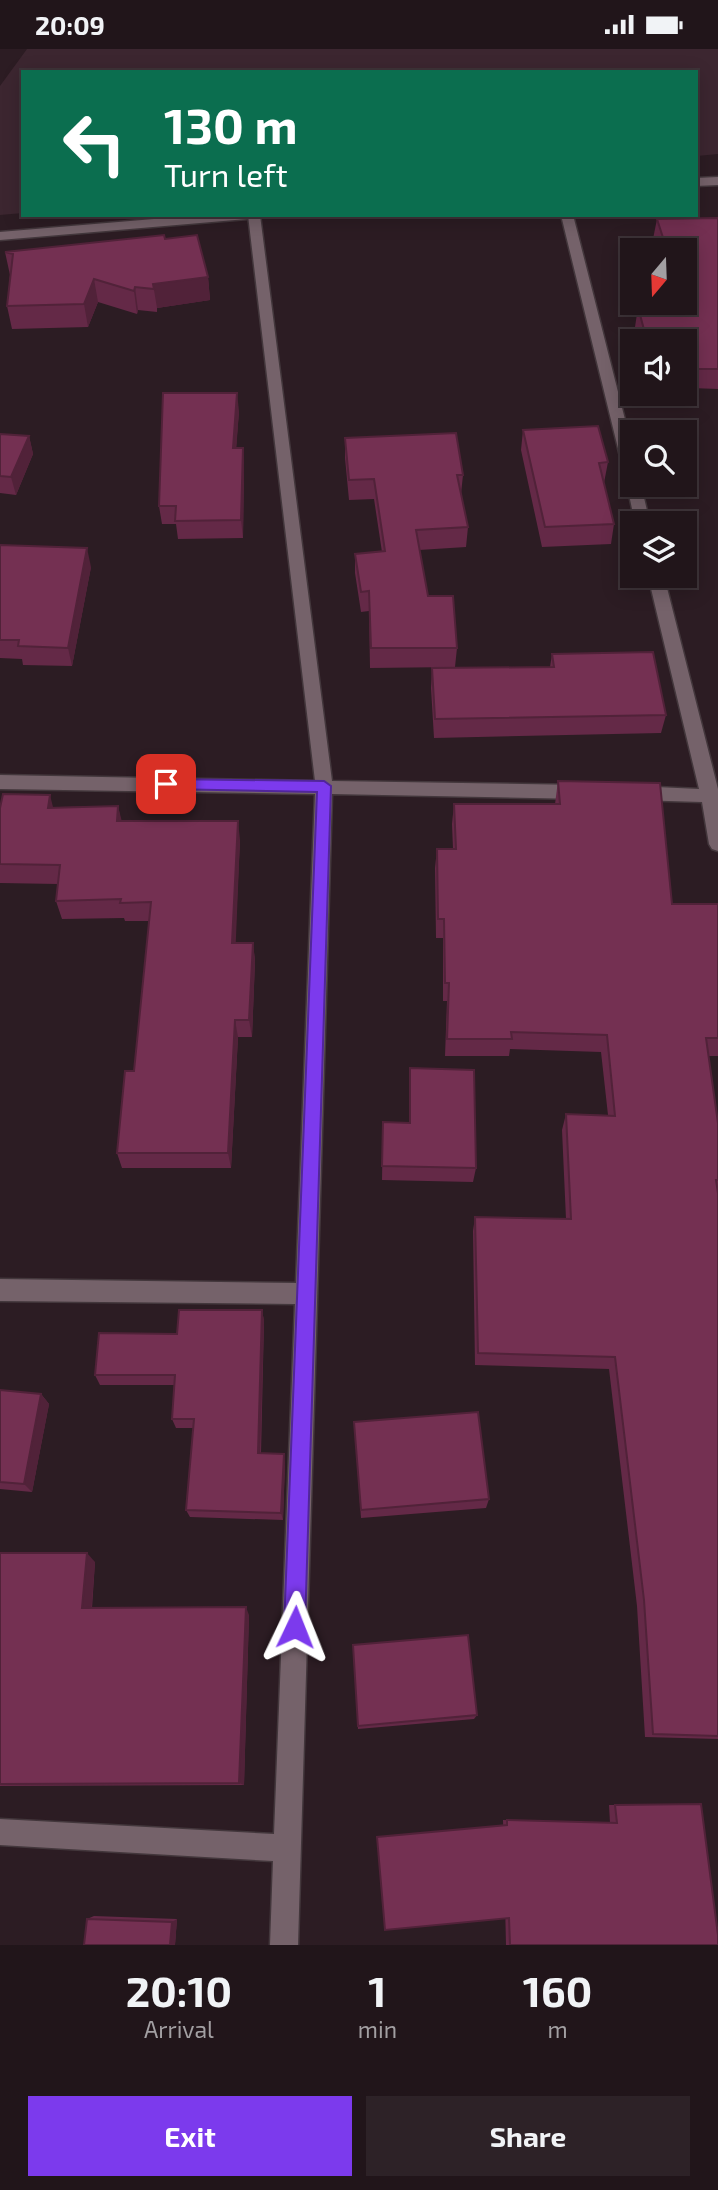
<!DOCTYPE html>
<style>
body{margin:0;font-family:"Exo 2",sans-serif;background:#2d2227;color:#f1f3f6;height:100vh;display:flex;flex-direction:column;font-size:26px;white-space:nowrap}
*{box-sizing:border-box;margin:0}
p{font-size:23px;color:#a29fa2}
.icon{flex:none;width:38px;height:38px;fill:none;stroke:currentColor;stroke-width:2;stroke-linecap:round;stroke-linejoin:round}
.map{position:relative;height:1896px;overflow:hidden}
.panel{display:flex;flex-direction:column;background:#21151a;flex:1}
.panel>*{flex:none}
.guide{position:absolute;left:21px;top:21px;width:677px;height:147px;border-radius:0px;box-shadow:0 4px 18px #0003,0 0 0 2px #3e3439;background:#0b6e4f;color:#fff;overflow:hidden}
.needle{width:46px;rotate:199deg}
.controls{position:absolute;left:620px;top:189px;display:grid;gap:14px}
.controls a{display:grid;place-items:center;width:77px;height:77px;border-radius:0px;background:#21151a;box-shadow:0 4px 18px #0003,0 0 0 2px #3e3439;font-size:35px}
.pin{position:absolute;display:grid;place-items:center;width:60px;height:60px;color:#fff;margin:-30px;border-radius:14px;box-shadow:0 4px 10px #0006}
.me{position:absolute;width:77px;margin:-38px;rotate:2deg;stroke-linejoin:round;filter:drop-shadow(0 0 5px #0008)}
.turn{display:flex;align-items:center;gap:24px;height:147px;padding:0 28px;font-size:32px}
.turn .icon{width:91px;height:91px;stroke-width:2.5}
.turn b{display:block;font-size:49px;line-height:60px}
.eta{display:flex;justify-content:space-evenly;align-items:center;height:119px;text-align:center}
.eta b{font-size:42px;font-weight:700;line-height:49px}
.primary-button{display:flex;gap:14px;margin-top:auto;padding:14px 28px}
.primary-button a{flex:1;height:80px;border-radius:0px;background:#7c3aed;color:#fff;font-size:28px;font-weight:700;line-height:80px;text-align:center}
.primary-button a+a{background:#2d2227;color:#f1f3f6}
.status{display:flex;justify-content:space-between;align-items:center;height:49px;padding:0 35px;background:#21151a;direction:ltr}
.status svg{height:19px;fill:currentColor}
.map>svg:first-child{display:block}
.built{fill:#3c2630}
.lines{fill:none;stroke-linecap:round;stroke-linejoin:round}
.minor-casing{stroke:#43373c;stroke-width:3}
.tertiary-casing{stroke:#43373c;stroke-width:3}
.minor{fill:#75626a;fill-rule:evenodd}
.tertiary{fill:#75626a;fill-rule:evenodd}
.wall{fill:#642947}
.shaded-wall{fill:#512239}
.building{fill:#743052;stroke:#512239;stroke-width:2}
.route{fill:#7c3aed;stroke:#51269a;stroke-width:2}
</style>
<div class="status"><b>20:09</b><svg viewBox="0 0 49 12"><path d="M0 12V9h3v3zM5 12V6h3v6zM10 12V3h3v9zM15 12V0h3v12zM26 1h20v11H26zM47 4h2v5h-2z"/></svg></div>
<div class="map">
<svg width="718" height="1896" viewBox="0 0 718 1896">
<rect width="100%" height="100%" fill="#2c1c23"/>
<polygon class="built" points="27,0 718,0 718,105 697,107 696,23 23,23 23,164 0,166 0,37"/>
<g class="lines">
<defs>
<g id="minor">
<polygon points="248,166 260,166 332,732 581,736 587,738 590,743 587,748 581,750 332,745 298,1896 270,1896 273,1812 0,1796 0,1770 274,1785 295,1255 0,1252 0,1230 296,1234 315,745 0,740 0,726 315,732"/>
<polygon points="561,166 573,166 632,398 632,436 641,436 650,474 635,474 627,436 630,432 625,428"/>
<polygon points="648,527 664,527 718,740 718,802 712,800 709,795 702,753 635,751 629,749 626,744 629,739 635,737 699,740"/>
</g>
<g id="tertiary">
<polygon points="718,128 718,136 696,137 696,129"/>
<polygon points="201,166 253,166 247,170 0,191 0,183"/>
</g>
</defs>
<use href="#minor" class="minor-casing"/>
<use href="#tertiary" class="tertiary-casing"/>
<use href="#minor" class="minor"/>
<use href="#tertiary" class="tertiary"/>
</g>
<g class="wall">
<polygon points="718,169 718,340 691,339 686,320 684,320 684,292 639,292 635,278 638,258 674,258 673,254 684,254 684,201 657,201 653,190 657,170"/>
<polygon points="165,190 208,228 210,251 157,259 157,263 138,261 137,265 98,253 88,278 12,280 7,257 10,226 5,203"/>
<polygon points="239,362 236,399 243,399 244,417 243,489 178,490 176,475 162,475 159,457"/>
<polygon points="523,381 608,413 604,434 614,475 611,495 542,498 521,401"/>
<polygon points="0,385 29,387 33,405 16,446 0,444"/>
<polygon points="345,389 463,426 461,445 468,478 466,498 419,501 428,547 457,599 455,618 370,619 369,562 361,563 355,524 355,505 382,503 374,450 349,451 345,409"/>
<polygon points="0,496 91,518 72,617 23,616 22,610 0,609"/>
<polygon points="552,605 666,666 661,684 434,689 431,639 432,619 550,618"/>
<polygon points="558,732 672,855 718,855 718,1007 708,1007 718,1074 718,1690 645,1688 637,1557 609,1320 475,1316 473,1182 475,1168 566,1170 562,1081 566,1065 608,1066 601,1003 510,1000 509,1007 445,1007 447,952 443,952 443,889 436,889 435,819 437,800 453,800 452,775 454,755 555,755"/>
<polygon points="118,757 121,772 240,791 235,894 253,894 255,912 252,988 238,988 231,1119 122,1119 117,1104 134,1022 149,872 125,872 124,869 62,870 56,852 58,835 0,834 0,759"/>
<polygon points="410,1019 476,1119 473,1133 382,1131 383,1073 409,1074"/>
<polygon points="262,1261 264,1272 261,1404 285,1413 283,1471 190,1468 186,1461 194,1379 176,1379 172,1370 174,1336 100,1336 95,1326 177,1285"/>
<polygon points="0,1341 41,1345 49,1355 32,1443 0,1440"/>
<polygon points="354,1373 489,1450 486,1459 361,1469"/>
<polygon points="0,1504 95,1513 92,1559 249,1566 244,1736 0,1737"/>
<polygon points="353,1596 477,1666 474,1670 358,1680"/>
<polygon points="609,1756 615,1756 718,1896 506,1896 503,1771 610,1774"/>
<polygon points="94,1867 177,1870 175,1896 87,1870"/>
</g>
<g class="shaded-wall">
<polygon points="208,228 210,251 157,259 153,235"/>
<polygon points="94,230 98,253 88,278 84,255"/>
<polygon points="135,238 138,261 137,265 134,242"/>
<polygon points="237,344 239,362 235,417 233,399"/>
<polygon points="29,387 33,405 16,446 11,428"/>
<polygon points="243,399 244,417 243,489 241,471"/>
<polygon points="87,499 91,518 72,617 68,599"/>
<polygon points="50,746 55,766 48,759"/>
<polygon points="118,757 123,777 117,772"/>
<polygon points="238,772 240,791 235,912 232,894"/>
<polygon points="253,894 255,912 252,988 249,971"/>
<polygon points="235,971 238,988 231,1119 228,1104"/>
<polygon points="262,1261 264,1272 260,1413 258,1404"/>
<polygon points="41,1345 49,1355 32,1443 24,1435"/>
<polygon points="284,1405 285,1413 283,1471 281,1464"/>
<polygon points="87,1504 95,1513 91,1566 82,1559"/>
<polygon points="246,1558 249,1566 244,1736 239,1734"/>
<polygon points="177,1870 175,1896 170,1896 172,1873"/>
</g>
<g class="building">
<polygon points="718,169 718,320 696,320 691,301 684,301 684,292 647,292 638,258 685,258 683,254 684,254 684,201 667,201 657,170"/>
<polygon points="164,186 165,190 197,186 208,228 153,235 154,240 135,238 134,242 94,230 84,255 7,257 13,205 5,203"/>
<polygon points="163,344 237,344 233,399 243,399 241,471 175,472 176,457 159,457"/>
<polygon points="598,377 608,413 599,414 614,475 545,478 523,381"/>
<polygon points="456,384 463,426 457,426 468,478 416,481 428,547 453,547 457,599 371,599 369,542 361,543 355,505 385,502 374,430 349,431 345,389"/>
<polygon points="0,385 29,387 11,428 0,427"/>
<polygon points="0,496 87,499 68,599 18,597 19,591 0,591"/>
<polygon points="653,603 666,666 435,670 432,619 554,618 552,605"/>
<polygon points="558,732 660,734 672,855 718,855 718,989 706,989 718,1074 718,1131 716,1131 718,1144 718,1687 653,1685 644,1551 615,1308 478,1304 475,1168 571,1170 566,1065 615,1067 607,986 511,983 512,990 447,990 449,934 445,934 444,870 438,870 437,800 456,800 454,755 560,755"/>
<polygon points="3,745 50,746 48,759 118,757 117,772 238,772 232,894 253,894 249,971 235,971 228,1104 117,1104 125,1022 134,1022 151,853 120,854 121,850 56,852 60,816 0,815 0,759"/>
<polygon points="410,1019 474,1021 476,1119 382,1117 383,1073 410,1074"/>
<polygon points="179,1261 262,1261 258,1404 284,1405 281,1464 186,1461 194,1370 172,1370 175,1326 95,1326 99,1284 177,1285"/>
<polygon points="0,1341 41,1345 24,1435 0,1433"/>
<polygon points="478,1363 489,1450 361,1461 354,1373"/>
<polygon points="0,1504 87,1504 82,1559 246,1558 239,1734 0,1735"/>
<polygon points="468,1586 477,1666 358,1677 353,1596"/>
<polygon points="701,1755 718,1886 718,1896 510,1896 509,1869 385,1881 377,1788 507,1776 507,1771 617,1774 615,1756"/>
<polygon points="87,1870 172,1873 170,1896 84,1896"/>
</g>
<polygon class="route" points="166,730 324,732 331,737 305,1578 302,1585 295,1588 287,1585 284,1578 317,743 166,740 159,735"/>
</svg>
<div class="controls">
<a><svg class="needle" viewBox="-14 -14 28 28"><path d="M0-13l5 13h-10z" fill="#e53935"/><path d="M0 13l5-13h-10z" fill="#a29fa2"/></svg></a>
<a><svg class="icon" aria-label="sound" viewBox="0 0 24 24"><path d="M4 9h4l5-4v14l-5-4H4zM17 9q2 3 0 6"/></svg></a>
<a><svg class="icon" aria-label="search" viewBox="0 0 24 24"><circle cx="10" cy="10" r="6"/><path d="M15 15l6 6"/></svg></a>
<a><svg class="icon" aria-label="layers" viewBox="0 0 24 24"><path d="M12 4l9 5-9 5-9-5zM3 14l9 5 9-5"/></svg></a>
</div>
<div class="pin" style="left:166px;top:735px;background:#d93025"><svg class="icon" aria-label="arrive" viewBox="0 0 24 24"><path d="M6 21V4h12l-3 4 3 4H6"/></svg></div>
<svg class="me" style="left:295px;top:1578px" viewBox="-20 -20 40 40"><path d="M0-17L14 15 0 8-14 15z" fill="#7c3aed" stroke="#fff" stroke-width="4"/></svg>
<div class="guide">
<div class="turn"><svg class="icon" aria-label="left" viewBox="0 0 24 24"><path d="M17 20v-9H6M10 6l-5 5 5 5"/></svg><div><b>130 m</b>Turn left</div></div>
</div>
</div>
<section class="panel">
<div class="eta">
<div><b>20:10</b><p>Arrival</p></div>
<div><b>1</b><p>min</p></div>
<div><b>160</b><p>m</p></div>
</div>
<div class="primary-button"><a>Exit</a><a>Share</a></div>
</section>
